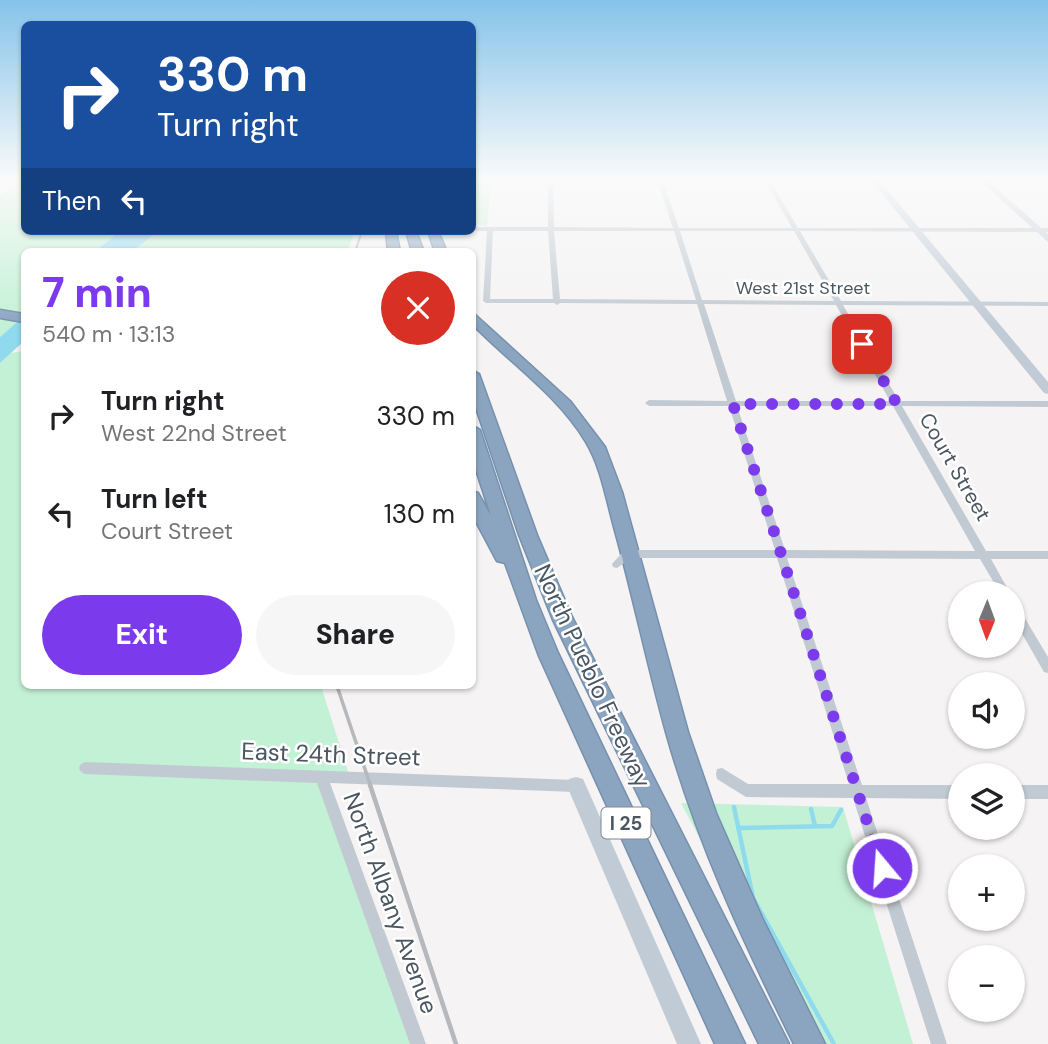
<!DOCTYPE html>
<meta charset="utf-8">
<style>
body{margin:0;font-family:"DM Sans",sans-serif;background:#f6f6f6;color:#202124;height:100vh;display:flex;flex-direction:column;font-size:26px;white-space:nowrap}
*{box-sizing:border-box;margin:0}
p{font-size:23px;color:#757577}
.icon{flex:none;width:38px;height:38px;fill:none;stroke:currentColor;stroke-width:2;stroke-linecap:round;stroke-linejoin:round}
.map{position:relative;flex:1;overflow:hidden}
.details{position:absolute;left:21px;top:248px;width:455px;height:441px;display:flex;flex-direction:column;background:#fff;border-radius:10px;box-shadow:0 2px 5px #0004}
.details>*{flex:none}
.banner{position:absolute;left:21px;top:21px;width:455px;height:214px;border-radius:10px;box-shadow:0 2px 5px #0004;background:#1a4fa0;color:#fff;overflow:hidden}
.needle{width:46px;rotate:181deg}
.controls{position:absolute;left:948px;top:581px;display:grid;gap:14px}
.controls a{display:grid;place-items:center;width:77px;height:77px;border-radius:50%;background:#fff;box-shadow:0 2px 5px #0004;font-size:35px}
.pin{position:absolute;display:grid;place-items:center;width:60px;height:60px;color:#fff;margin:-30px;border-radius:14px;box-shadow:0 4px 10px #0006}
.me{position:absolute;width:77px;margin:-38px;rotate:342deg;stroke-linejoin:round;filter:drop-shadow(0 0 5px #0008)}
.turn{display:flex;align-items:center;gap:24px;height:147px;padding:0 21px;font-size:32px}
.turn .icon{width:91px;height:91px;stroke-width:2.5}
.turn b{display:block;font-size:49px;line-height:60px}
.then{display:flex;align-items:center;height:66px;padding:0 21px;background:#0003;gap:14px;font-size:26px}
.round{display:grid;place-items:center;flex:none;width:74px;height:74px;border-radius:37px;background:#f6f6f6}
.headline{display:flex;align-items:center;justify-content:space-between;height:119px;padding:0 21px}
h1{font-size:42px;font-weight:800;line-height:52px;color:#7c3aed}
.cta{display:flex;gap:14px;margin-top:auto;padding:14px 21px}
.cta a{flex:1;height:80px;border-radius:42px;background:#7c3aed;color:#fff;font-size:28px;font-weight:800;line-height:80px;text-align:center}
.cta a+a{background:#f6f6f6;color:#202124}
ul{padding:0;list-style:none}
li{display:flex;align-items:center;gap:21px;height:98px;padding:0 21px}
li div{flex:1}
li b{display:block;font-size:26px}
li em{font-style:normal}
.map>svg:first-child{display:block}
.green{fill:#c3f1d5}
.water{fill:#90daee}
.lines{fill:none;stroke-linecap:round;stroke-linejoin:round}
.stream{stroke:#90daee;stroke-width:4.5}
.highway-casing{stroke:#7690ad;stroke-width:3}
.street{fill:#c1cad2;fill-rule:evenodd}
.secondary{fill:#c1cbd6;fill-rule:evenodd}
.highway{fill:#8ba5c1;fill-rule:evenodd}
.rail-far2{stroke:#b5b8bd;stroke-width:2}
.rail-far1{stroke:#b5b8bd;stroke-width:3.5}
.rail{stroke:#b5b8bd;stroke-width:4.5}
.route{stroke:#7c3aed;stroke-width:12;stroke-dasharray:0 21.6}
.labels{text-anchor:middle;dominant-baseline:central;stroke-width:5;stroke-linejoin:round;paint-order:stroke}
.far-street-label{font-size:18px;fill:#4a5661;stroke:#fff}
.shield{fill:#fff;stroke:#808990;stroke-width:2}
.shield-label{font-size:19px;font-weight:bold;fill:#4a5661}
.street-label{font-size:21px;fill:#4a5661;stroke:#fff}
.near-street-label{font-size:24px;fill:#4a5661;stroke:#fff}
</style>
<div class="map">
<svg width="1048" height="1044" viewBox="0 0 1048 1044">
<rect width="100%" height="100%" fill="#f5f3f3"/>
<g class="green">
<polygon points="21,179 24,179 24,231 121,231 94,252 24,252 24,316 0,337 0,321 10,312 0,310 0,196"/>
<polygon points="473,179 491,179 487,226 473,224"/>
<polygon points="158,231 355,231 347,252 132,252"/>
<polygon points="24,351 24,686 321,686 350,778 323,778 418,1044 0,1044 0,363 11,353"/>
<polygon points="681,803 843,807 913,1044 808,1044"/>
</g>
<g class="water">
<polygon points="121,231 158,231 132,252 94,252"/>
<polygon points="24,316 24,341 0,363 0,337"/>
</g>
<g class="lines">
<g class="stream">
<polyline points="734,807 753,898 834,1044"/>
<polyline points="811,809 815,826"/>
<polyline points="739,828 832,826 841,810"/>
</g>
<defs>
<g id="highway">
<polygon points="386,231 396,231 400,252 388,252"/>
<polygon points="406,231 416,231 424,252 412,252"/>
<polygon points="428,231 438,231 447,252 435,252"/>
<polygon points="0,310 24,314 24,322 0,318"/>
<path d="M 472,312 L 570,401 L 605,447 L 622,492 L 688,732 L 716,813 L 763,920 L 825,1044 L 794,1044 C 744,944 696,840 666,732 C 647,664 633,595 614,527 C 606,498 601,467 586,442 C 558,395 510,363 472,324 Z"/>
<polygon points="472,370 479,374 537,535 572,617 789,1044 759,1044 553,620 519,535 472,396"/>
<polygon points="472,425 480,430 536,600 558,653 745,1044 715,1044 539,656 505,563 497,561 472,514 472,491 478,493 491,516 472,457"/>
</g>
</defs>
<use href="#highway" class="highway-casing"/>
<g class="street">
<path d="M 548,179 L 553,179 L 554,227 L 673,228 L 657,179 L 662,179 L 679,228 L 792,228 L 764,179 L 769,179 L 798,228 L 1048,228 L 1048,232 L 800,231 L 841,301 L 1048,302 L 1048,306 L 843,305 L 899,401 L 1048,401 L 1048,407 L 902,406 L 986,551 L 1048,551 L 1048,559 L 991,559 L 1010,593 L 1000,593 L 980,559 L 787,558 L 862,785 L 961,785 L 961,799 L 866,798 L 947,1044 L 931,1044 L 853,798 L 746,797 L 717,779 L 716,774 L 717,769 L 722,768 L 748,784 L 849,784 L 777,558 L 636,558 L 628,560 L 617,568 L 613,567 L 612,564 L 621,554 L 636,550 L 775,550 L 729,406 L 649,406 L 645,403 L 649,400 L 727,401 L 697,304 L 560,303 L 557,305 L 554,303 L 486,303 L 483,301 L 487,231 L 472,231 L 472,227 L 548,227 ZM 493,231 L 548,231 L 553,299 L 490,299 ZM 554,231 L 674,231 L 696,300 L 560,299 ZM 680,231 L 794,231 L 834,301 L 702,300 ZM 704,304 L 836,305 L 890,401 L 736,401 ZM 737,406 L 893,406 L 975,551 L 785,550 Z"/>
<polygon points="1013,603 1017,605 1048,657 1048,673 1044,672 1013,618"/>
<polygon points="85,762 576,780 581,781 582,786 581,791 576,792 330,783 426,1044 410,1044 317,783 85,774 81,772 79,768 81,764"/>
<rect x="1013" y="785" width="35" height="14"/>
</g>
<g class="secondary">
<polygon points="870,179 878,179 1048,382 1048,394 1044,393"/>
<polygon points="978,179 986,179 1048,234 1048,242"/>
<polygon points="576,777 583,779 701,1044 677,1044 567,786 569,779"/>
</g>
<use href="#highway" class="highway"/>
<polyline class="rail-far2" points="355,252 362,231"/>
<polyline class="rail-far1" points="337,686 371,787"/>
<polyline class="rail" points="370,785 456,1044"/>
</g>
<linearGradient id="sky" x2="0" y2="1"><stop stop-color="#85c3ea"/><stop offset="0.55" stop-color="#fafafa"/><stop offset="1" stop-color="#fafafa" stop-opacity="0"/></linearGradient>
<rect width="1048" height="325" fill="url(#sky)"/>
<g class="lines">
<polyline class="route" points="862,344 897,404 733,404 882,868"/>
</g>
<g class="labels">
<g class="far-street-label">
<text x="803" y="288">West 21st Street</text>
</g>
<rect class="shield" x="601.5" y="807.5" width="49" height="31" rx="5"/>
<g class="shield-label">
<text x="626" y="823">I 25</text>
</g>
<g class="street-label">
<text transform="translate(955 467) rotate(60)">Court Street</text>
</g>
<g class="near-street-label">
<text transform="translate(593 676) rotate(65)">North Pueblo Freeway</text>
<text transform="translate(331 754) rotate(2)">East 24th Street</text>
<text transform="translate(391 903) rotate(70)">North Albany Avenue</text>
</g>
</g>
</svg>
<div class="controls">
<a><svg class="needle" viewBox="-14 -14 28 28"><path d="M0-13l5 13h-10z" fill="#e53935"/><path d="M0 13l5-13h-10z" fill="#757577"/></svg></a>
<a><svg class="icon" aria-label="sound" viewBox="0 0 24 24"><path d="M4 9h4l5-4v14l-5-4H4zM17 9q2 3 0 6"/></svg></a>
<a><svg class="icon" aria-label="layers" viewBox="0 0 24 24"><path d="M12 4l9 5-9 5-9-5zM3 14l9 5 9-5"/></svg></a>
<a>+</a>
<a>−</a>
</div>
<div class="pin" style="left:862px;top:344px;background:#d93025"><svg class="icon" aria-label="arrive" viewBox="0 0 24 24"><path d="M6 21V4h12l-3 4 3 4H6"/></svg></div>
<svg class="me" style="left:882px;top:868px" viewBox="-20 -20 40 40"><circle r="17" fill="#7c3aed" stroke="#fff" stroke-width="3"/><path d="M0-11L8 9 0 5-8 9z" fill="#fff"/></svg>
<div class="banner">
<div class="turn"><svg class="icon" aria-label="right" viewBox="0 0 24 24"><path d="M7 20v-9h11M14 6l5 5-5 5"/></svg><div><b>330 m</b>Turn right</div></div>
<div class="then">Then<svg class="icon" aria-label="left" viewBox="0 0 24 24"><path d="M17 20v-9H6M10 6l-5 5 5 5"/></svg></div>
</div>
<section class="details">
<div class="headline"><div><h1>7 min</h1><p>540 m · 13:13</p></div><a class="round" style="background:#d93025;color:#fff"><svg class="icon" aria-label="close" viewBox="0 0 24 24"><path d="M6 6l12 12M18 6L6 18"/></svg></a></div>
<ul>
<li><svg class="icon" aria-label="right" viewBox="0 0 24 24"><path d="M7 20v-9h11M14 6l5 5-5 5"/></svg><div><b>Turn right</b><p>West 22nd Street</p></div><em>330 m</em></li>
<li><svg class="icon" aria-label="left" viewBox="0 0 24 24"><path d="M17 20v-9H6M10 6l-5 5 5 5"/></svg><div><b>Turn left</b><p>Court Street</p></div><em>130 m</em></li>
</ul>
<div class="cta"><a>Exit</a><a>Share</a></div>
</section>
</div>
